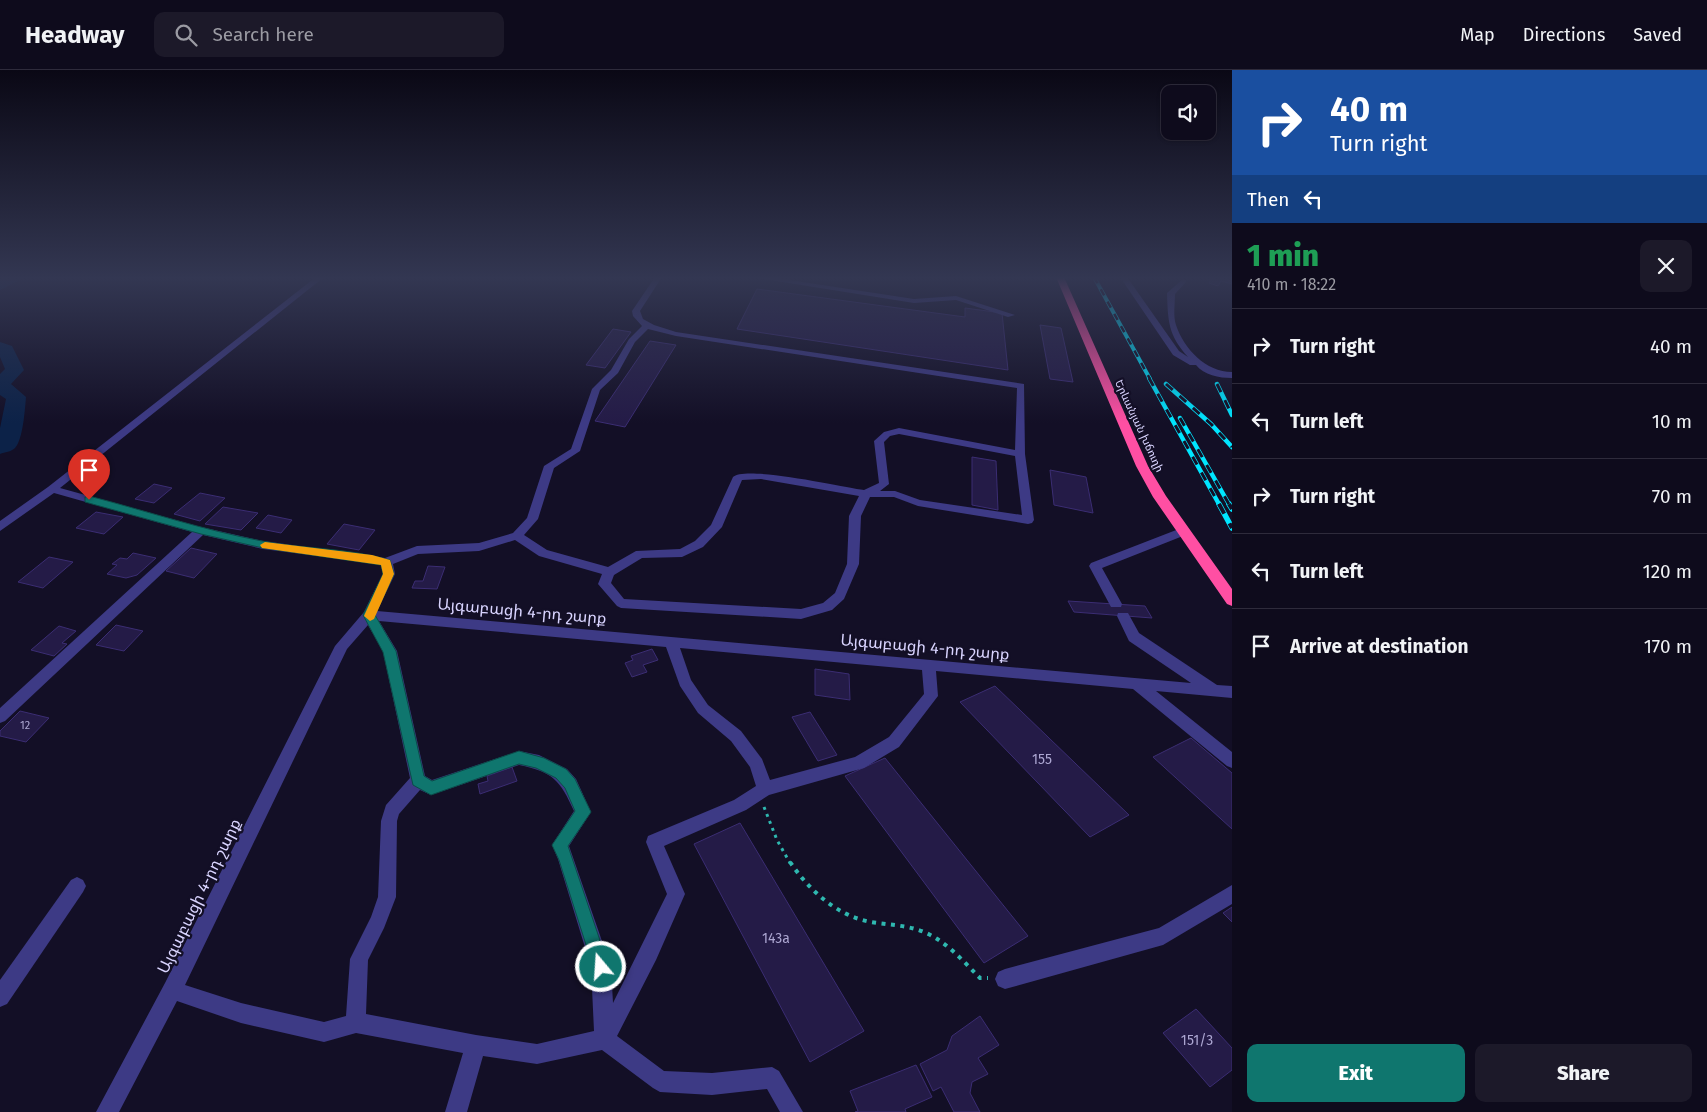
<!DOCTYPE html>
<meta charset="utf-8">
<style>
body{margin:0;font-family:"Fira Sans","Noto Sans Armenian",sans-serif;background:#1c1929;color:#f1f3f6;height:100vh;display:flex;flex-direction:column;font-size:19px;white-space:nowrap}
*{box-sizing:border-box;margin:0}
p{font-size:16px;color:#9b9ba3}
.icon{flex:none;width:28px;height:28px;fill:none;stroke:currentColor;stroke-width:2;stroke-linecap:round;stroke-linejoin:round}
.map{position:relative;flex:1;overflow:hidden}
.side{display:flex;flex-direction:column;background:#0e0b1c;width:475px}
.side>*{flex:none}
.guide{background:#1a4fa0;color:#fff;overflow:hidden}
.controls{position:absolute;left:1161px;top:15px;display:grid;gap:10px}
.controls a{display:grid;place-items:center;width:55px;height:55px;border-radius:10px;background:#0e0b1c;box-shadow:0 1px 4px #0004,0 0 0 1px #2e2b3b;font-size:25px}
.pin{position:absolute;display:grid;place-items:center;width:42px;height:42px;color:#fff;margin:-51px -21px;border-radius:50% 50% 50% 0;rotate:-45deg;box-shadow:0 0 5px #0007}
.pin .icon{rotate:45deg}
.me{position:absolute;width:55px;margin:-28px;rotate:342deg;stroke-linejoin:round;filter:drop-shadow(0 0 4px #0008)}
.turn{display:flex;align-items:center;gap:18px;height:105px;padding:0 15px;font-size:22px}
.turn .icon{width:65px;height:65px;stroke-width:2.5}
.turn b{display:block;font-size:35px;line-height:42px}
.then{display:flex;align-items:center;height:48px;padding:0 15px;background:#0003;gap:10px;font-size:19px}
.round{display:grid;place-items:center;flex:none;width:52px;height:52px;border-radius:10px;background:#1c1929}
.summary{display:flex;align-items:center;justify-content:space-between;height:85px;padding:0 15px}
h1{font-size:30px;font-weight:800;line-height:38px;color:#1e9e55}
.primary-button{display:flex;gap:10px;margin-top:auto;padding:10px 15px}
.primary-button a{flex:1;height:58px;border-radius:10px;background:#0f766e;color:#fff;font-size:20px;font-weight:800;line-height:58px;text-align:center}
.primary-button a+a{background:#1c1929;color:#f1f3f6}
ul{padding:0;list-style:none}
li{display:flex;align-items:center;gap:15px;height:75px;padding:0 15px;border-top:1px solid #2e2b3b}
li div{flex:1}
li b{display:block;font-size:19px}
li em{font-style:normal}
header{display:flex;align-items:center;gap:30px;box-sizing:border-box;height:70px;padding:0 25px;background:#0e0b1c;border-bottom:1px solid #2e2b3b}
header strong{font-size:24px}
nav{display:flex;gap:28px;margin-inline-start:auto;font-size:18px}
.search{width:350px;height:45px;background:#1c1929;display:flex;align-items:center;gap:12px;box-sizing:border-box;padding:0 18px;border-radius:10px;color:#9b9ba3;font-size:19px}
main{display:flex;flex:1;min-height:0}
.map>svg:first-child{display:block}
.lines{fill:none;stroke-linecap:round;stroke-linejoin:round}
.river{fill:#0c2248;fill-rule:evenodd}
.building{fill:#241b47;stroke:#3b2d73}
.path-far1{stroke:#2fb8b0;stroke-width:3;stroke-dasharray:3 4.5;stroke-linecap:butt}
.path{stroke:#2fb8b0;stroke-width:4;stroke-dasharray:4 5.5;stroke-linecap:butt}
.minor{fill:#3d3a85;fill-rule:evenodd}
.highway{fill:#ff4fa3;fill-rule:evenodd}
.rail-far2-casing{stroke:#00e5ff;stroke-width:4}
.rail-far1-casing{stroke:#00e5ff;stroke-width:4.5}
.rail-casing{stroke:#00e5ff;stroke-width:5.5}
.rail-far2{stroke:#130f26;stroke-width:2.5;stroke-dasharray:7;stroke-linecap:butt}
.rail-far1{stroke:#130f26;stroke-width:3;stroke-dasharray:9;stroke-linecap:butt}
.rail{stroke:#130f26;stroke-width:4;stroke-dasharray:11;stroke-linecap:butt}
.route{fill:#0f766e;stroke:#0a4d48}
.slow{fill:#f59e0b}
.labels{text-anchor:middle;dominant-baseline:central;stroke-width:4.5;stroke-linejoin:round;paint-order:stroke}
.far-street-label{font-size:11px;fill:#d9d4ff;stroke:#130f26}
.number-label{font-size:11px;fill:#aca6d1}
.near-number-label{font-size:14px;fill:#aca6d1}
.near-street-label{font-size:16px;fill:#d9d4ff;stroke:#130f26}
</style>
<header>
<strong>Headway</strong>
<div class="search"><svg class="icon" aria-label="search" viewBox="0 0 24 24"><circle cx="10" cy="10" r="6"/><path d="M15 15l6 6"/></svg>Search here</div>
<nav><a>Map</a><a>Directions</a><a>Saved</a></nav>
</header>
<main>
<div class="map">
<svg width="1232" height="1042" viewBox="0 0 1232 1042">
<rect width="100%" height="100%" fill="#130f26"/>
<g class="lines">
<g class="river">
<polygon points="3,207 22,207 20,210 0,220 0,209"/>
<path d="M 0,272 L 12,276 L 24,300 L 11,314 L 26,327 C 25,339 23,370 15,378 C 11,382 5,382 0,384 L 0,358 L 6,329 L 0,325 L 0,304 L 5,299 L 0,287 Z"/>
</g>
</g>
<g class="building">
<polygon points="1210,207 1224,207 1223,209 1232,211 1232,214 1221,211 1218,216 1209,213 1211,210 1209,210"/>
<polygon points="757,219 965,247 965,238 1002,243 1008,300 737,259"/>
<polygon points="1040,255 1061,258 1073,312 1050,309"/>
<polygon points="613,259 631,262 605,298 586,295"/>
<polygon points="650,271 676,275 625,357 595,351"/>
<polygon points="972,387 996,391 998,440 972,435"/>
<polygon points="1050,400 1086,407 1093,443 1054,435"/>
<polygon points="154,414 172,418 154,433 135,429"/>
<polygon points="200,423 225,428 200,451 174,444"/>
<polygon points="223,437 258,443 241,460 205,454"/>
<polygon points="96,442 123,447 104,464 76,458"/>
<polygon points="268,445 292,450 281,463 256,458"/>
<polygon points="344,454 375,460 359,480 327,474"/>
<polygon points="191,478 217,484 194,508 166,501"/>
<polygon points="133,483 156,488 137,505 126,508 107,504 117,495 112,494 120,488 127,489"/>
<polygon points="49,487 73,492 43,518 18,512"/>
<polygon points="428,496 445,497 437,519 412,518 415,511 423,511"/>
<polygon points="1068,531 1145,536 1152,548 1074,542"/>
<polygon points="116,555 143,561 124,581 96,575"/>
<polygon points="59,556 76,561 62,573 67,574 54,586 31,580"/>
<polygon points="652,579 658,590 643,595 647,602 632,607 625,593 633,590 631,586"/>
<polygon points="815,599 849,604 850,630 815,625"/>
<polygon points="995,616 1129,745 1090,767 960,632"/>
<polygon points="20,641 49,648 26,672 0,666 0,661"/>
<polygon points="810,642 837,685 818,691 792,647"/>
<polygon points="1191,668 1232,703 1232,759 1153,687"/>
<polygon points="885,688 1028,866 984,893 845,706"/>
<polygon points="512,697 517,711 480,724 478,714 488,711 487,706"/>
<polygon points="740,753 864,961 810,992 694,774"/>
<polygon points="1232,837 1232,852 1223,843"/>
<polygon points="1196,939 1232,978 1232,1000 1210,1017 1163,963"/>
<polygon points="980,946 999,975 978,988 988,1004 972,1012 970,1023 980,1042 954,1042 941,1017 933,1021 920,994 947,980 952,966"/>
<polygon points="916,995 932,1027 905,1039 906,1042 855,1042 858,1041 850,1021"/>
</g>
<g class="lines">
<polyline class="path-far1" points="764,737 777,770 790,793"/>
<path class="path" d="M 790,792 C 809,820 837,846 871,852 C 889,855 907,855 924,862 C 946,871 963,891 980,908 L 988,908"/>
<g class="minor">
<path d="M 316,207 L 324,207 L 60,418 L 201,457 L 263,471 L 385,488 L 417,476 L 479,473 L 513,463 L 527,448 L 544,396 L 571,379 L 592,319 L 611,300 L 629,269 L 642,256 L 633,246 L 632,241 L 655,207 L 662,207 L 640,241 L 643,249 L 654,255 L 676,262 L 1024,314 L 1025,384 L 1034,450 L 1032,453 L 1028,454 L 918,436 L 894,427 L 870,427 L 861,446 L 859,494 L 844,529 L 832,540 L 801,549 L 621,538 L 617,536 L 598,514 L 602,504 L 539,486 L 515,470 L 479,481 L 418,484 L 393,494 L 395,504 L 377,541 L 1191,613 L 1129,571 L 1117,546 L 1118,543 L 1128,543 L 1139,563 L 1217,615 L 1232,616 L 1232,628 L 1156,621 L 1232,682 L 1232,698 L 1227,696 L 1133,619 L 936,601 L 938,626 L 899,677 L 864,698 L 769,725 L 746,740 L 664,776 L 685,824 L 656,890 L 617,966 L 664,1001 L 712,1003 L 772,997 L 779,1001 L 803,1042 L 780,1042 L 767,1019 L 712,1025 L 660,1022 L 653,1018 L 602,980 L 537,994 L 483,986 L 467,1042 L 445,1042 L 463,983 L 356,963 L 324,972 L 241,953 L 177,931 L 119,1042 L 96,1042 L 165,913 L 335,576 L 364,542 L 383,504 L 381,495 L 372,493 L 263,479 L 203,465 L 5,651 L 0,653 L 0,638 L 192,462 L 54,423 L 0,461 L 0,451 L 48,417 ZM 648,259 L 676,266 L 1017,318 L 1015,380 L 899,358 L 884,362 L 874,371 L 879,413 L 864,420 C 843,417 745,395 733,407 L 711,455 L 695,471 L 680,479 L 636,481 L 608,497 L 547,480 L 524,465 L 538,449 L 554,398 L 580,381 L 600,320 L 618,303 L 635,272 ZM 899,364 L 1015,386 L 1022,445 L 920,430 L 895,421 L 880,421 L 889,414 L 884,372 L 890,366 ZM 761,409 L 859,426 L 849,446 L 847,494 L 835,523 L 823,533 L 801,539 L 624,529 L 611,513 L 614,505 L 642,488 L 682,487 L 703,477 L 722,457 L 742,410 ZM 379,551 L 666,577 L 680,616 L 698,643 L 731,671 L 750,697 L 756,716 L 734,730 L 648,766 L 646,772 L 667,824 L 613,933 L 611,897 L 569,776 L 591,742 L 576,709 L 567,699 L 539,685 L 519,681 L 432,710 L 425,706 L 397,581 ZM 368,555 L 383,581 L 410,708 L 386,735 L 381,751 L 378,827 L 371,847 L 350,889 L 346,946 L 324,952 L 241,933 L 185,915 L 347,579 ZM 680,578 L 922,600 L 924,624 L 889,667 L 855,687 L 770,710 L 762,689 L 741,661 L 708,635 L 691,610 ZM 519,695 C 553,702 560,710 574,741 L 552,775 L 558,789 L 591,897 L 594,961 L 537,974 L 476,965 L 366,944 L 368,890 L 384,858 L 396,827 L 397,751 L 399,744 L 420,720 L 431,725 Z"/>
<polygon points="751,207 770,207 914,229 956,226 1015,245 1008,247 956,230 914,233"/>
<path d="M 1120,207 L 1127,207 L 1179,281 L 1188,287 C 1168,265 1168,251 1167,223 L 1182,210 L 1186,210 L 1186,212 L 1175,224 C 1175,233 1173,246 1176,255 C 1184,279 1206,302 1232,302 L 1232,308 C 1219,308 1204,305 1196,295 L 1190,295 L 1173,285 Z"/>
<polygon points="1184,457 1188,458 1190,461 1188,464 1102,498 1122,534 1121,537 1111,537 1089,496 1091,493"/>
<polygon points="77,807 83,810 86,816 83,822 7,934 0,937 0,910 71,810"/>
<polygon points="1232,815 1232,834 1163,875 1005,919 998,916 995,909 998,902 1005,899 1159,858"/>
</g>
<polygon class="highway" points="1056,207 1064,207 1148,396 1166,426 1232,519 1232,536 1227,534 1153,427 1136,396"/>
<defs>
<polyline id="rail-far2" points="1094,207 1150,309"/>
<g id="rail-far1">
<polyline points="1149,308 1220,436"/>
<polyline points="1166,314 1211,354 1232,377"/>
<polyline points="1217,314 1232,345"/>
<polyline points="1180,348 1230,436"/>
</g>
<g id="rail">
<polyline points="1219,434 1232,458"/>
<polyline points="1229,434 1232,439"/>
</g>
</defs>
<use href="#rail-far2" class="rail-far2-casing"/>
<use href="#rail-far1" class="rail-far1-casing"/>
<use href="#rail" class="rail-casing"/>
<use href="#rail-far2" class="rail-far2"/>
<use href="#rail-far1" class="rail-far1"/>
<use href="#rail" class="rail"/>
</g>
<linearGradient id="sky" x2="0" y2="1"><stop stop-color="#0a0815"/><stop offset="0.59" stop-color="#333752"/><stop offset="1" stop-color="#333752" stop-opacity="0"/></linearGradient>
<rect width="1232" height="353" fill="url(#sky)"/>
<path class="route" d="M 89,426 C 147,441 203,460 262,471 C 304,479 348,478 390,490 L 394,504 L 375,545 L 396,581 L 424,706 L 432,711 L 519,681 L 544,688 L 566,699 L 575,709 L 591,742 L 568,776 L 609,897 L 607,903 L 601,905 L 595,903 L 559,790 L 552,775 L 575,741 L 565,718 L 556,708 L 536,698 L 519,694 L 431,725 L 413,715 L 383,582 L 363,545 L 383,504 L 381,495 L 263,478 L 201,464 L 85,432 L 85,427 Z"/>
<polygon class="slow" points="265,472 372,485 390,490 394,504 374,549 370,551 364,546 383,504 381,495 262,478 260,475"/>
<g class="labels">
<g class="far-street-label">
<text transform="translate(1139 356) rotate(65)">Երևանյան խճուղի</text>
</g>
<g class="number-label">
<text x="25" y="655">12</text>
</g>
<g class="near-number-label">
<text x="1042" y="689">155</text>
<text x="776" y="868">143a</text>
<text x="1197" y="970">151/3</text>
</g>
<g class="near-street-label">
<text transform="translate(522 541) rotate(5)">Այգաբացի 4-րդ շարք</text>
<text transform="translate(925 577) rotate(5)">Այգաբացի 4-րդ շարք</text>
<text transform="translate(199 826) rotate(-64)">Այգաբացի 4-րդ շարք</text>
</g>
</g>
</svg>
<div class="controls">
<a><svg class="icon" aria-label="sound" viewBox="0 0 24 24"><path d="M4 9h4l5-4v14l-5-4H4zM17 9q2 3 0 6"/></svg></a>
</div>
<div class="pin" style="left:89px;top:430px;background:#d93025"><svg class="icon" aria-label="arrive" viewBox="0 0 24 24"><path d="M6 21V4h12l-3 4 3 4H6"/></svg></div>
<svg class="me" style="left:601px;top:897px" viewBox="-20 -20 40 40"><circle r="17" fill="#0f766e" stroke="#fff" stroke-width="3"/><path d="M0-11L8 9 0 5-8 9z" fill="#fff"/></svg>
</div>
<section class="side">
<div class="guide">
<div class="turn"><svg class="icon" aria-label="right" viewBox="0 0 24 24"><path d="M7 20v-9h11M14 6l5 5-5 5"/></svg><div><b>40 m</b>Turn right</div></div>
<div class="then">Then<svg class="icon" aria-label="left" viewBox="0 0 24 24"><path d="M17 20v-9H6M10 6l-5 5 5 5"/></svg></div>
</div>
<div class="summary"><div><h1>1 min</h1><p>410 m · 18:22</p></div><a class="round"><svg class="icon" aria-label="close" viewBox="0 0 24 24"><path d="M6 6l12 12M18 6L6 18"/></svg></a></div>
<ul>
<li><svg class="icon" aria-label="right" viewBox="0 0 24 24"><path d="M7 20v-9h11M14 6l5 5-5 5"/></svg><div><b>Turn right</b></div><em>40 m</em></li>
<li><svg class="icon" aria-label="left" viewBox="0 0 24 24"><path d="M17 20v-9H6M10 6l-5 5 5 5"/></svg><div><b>Turn left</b></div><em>10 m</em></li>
<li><svg class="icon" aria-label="right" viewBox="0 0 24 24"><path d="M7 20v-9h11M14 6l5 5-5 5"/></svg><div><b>Turn right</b></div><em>70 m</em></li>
<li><svg class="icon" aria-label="left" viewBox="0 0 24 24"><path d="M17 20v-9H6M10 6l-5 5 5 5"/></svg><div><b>Turn left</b></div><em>120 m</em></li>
<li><svg class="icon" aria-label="arrive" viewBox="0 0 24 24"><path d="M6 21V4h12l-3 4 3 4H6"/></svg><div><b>Arrive at destination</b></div><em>170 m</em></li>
</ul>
<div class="primary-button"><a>Exit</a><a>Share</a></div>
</section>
</main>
